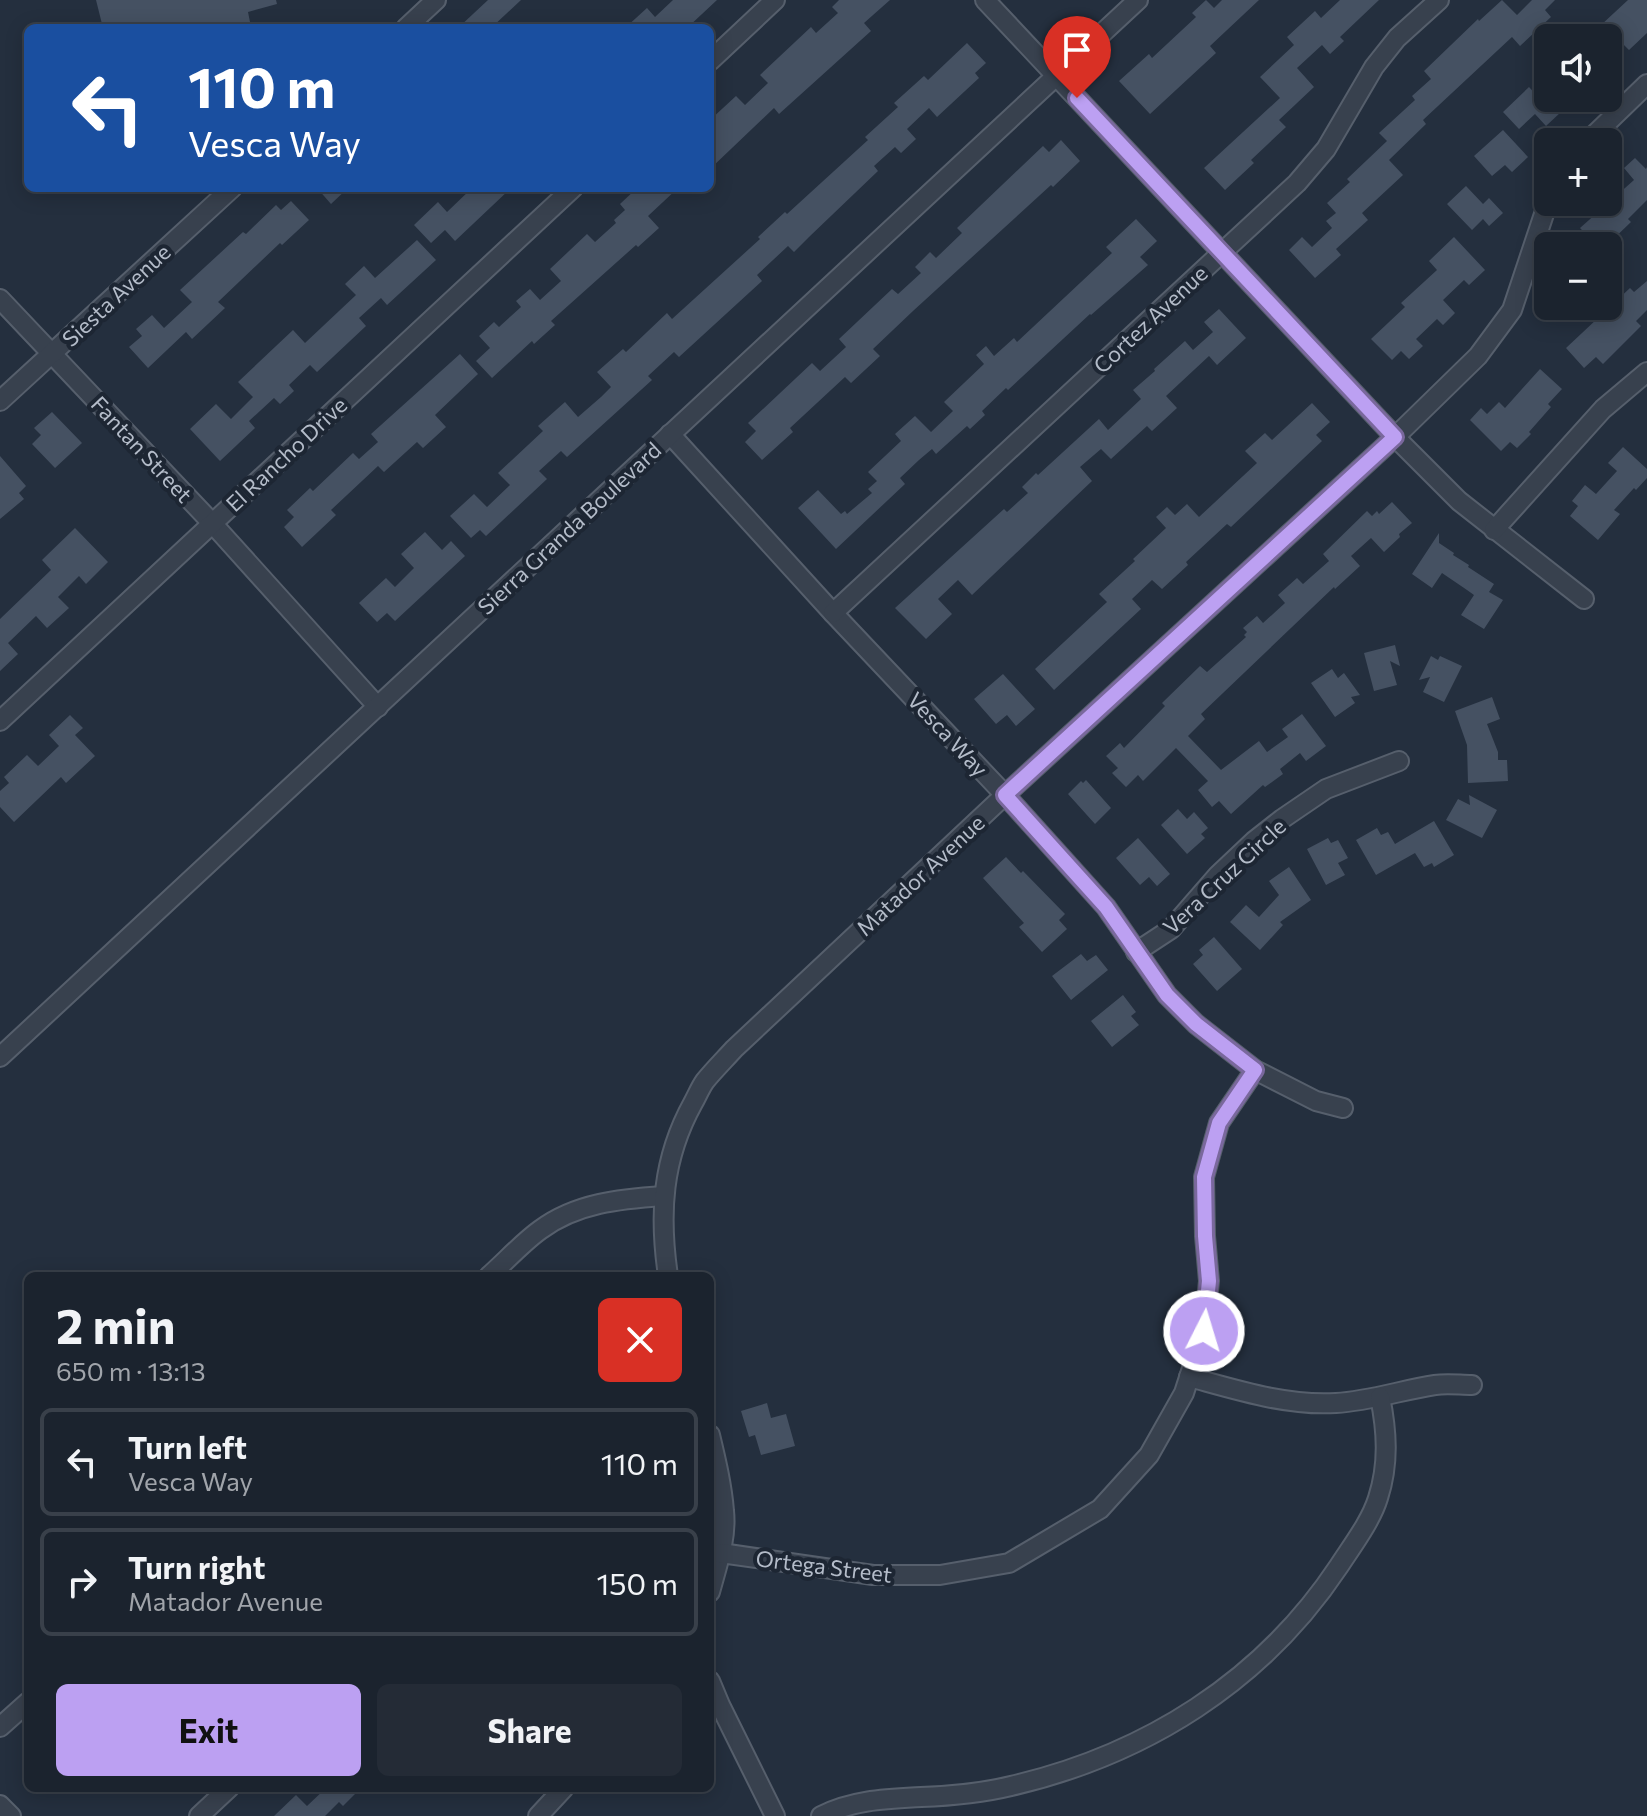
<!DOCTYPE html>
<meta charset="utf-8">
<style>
body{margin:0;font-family:Commissioner,sans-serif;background:#242b36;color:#f1f3f6;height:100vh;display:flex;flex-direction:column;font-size:30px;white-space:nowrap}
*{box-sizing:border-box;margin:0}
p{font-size:26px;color:#a0a4aa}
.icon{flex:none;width:44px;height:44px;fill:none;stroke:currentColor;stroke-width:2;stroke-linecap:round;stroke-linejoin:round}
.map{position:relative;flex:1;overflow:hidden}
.sheet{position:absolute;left:24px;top:1272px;width:690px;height:520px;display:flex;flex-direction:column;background:#1b232e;border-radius:12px;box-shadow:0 4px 20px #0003,0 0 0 2px #39404a}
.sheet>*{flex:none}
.banner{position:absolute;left:24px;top:24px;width:690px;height:168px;border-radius:12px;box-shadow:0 4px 20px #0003,0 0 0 2px #39404a;background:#1a4fa0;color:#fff;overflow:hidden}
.controls{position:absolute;left:1534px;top:24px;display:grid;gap:16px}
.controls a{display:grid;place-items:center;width:88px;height:88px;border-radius:12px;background:#1b232e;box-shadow:0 4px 20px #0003,0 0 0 2px #39404a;font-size:40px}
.pin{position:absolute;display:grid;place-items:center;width:68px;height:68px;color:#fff;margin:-82px -34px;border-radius:50% 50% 50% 0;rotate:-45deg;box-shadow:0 0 8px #0007}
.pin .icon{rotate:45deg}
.me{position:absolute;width:88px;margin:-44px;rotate:5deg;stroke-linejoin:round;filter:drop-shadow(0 0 6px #0008)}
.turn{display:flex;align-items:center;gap:28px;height:168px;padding:0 32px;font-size:36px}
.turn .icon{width:104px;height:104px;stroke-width:2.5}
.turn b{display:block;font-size:56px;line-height:68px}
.round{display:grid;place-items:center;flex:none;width:84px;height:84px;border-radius:12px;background:#242b36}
.summary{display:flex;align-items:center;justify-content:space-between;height:136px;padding:0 32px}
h1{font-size:48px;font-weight:700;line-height:60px}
.primary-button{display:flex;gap:16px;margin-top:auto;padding:16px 32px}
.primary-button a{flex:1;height:92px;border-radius:12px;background:#bca0f2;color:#111;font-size:32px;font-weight:700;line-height:92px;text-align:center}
.primary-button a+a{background:#242b36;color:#f1f3f6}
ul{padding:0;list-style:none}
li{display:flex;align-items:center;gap:24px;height:108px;margin:0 16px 12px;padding:0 16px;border:4px solid #39404a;border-radius:12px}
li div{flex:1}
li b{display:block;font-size:30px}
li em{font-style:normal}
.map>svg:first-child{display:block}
.building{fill:#455162}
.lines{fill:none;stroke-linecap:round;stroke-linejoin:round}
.minor-casing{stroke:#565f6c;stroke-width:22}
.minor{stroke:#38414e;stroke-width:18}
.route-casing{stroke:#7a689d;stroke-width:20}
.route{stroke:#bca0f2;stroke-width:14}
.labels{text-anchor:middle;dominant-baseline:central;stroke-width:8;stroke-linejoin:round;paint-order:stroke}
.street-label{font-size:22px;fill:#b4bcc9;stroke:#1d2633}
</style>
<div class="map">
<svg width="1647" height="1816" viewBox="0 0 1647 1816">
<rect width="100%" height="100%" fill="#242f3e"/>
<g class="building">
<polygon points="96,0 276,0 277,4 248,12 250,22 227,28 103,28"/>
<polygon points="488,0 521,0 491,28 458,28"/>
<polygon points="673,0 717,0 687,28 625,28 647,8 655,17"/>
<polygon points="839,0 890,0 864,23 871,31 779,114 774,108 710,169 710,120 736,96 745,105 768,83 760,75 811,27 816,33 838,13 832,7"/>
<polygon points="1206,0 1214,8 1222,0 1259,0 1210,46 1216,53 1150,114 1119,81 1149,54 1152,58 1196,17 1192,13"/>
<polygon points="1340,0 1379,0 1340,37 1344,41 1330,54 1322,45 1297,68 1314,87 1279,120 1286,127 1251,160 1254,163 1225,190 1204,168 1280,98 1260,77 1294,45 1287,37 1315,11 1321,18"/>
<polygon points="1502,0 1517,15 1532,0 1555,0 1545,10 1551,17 1520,46 1512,37 1423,120 1426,124 1389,160 1403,175 1362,213 1368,220 1336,249 1341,255 1315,278 1289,250 1302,237 1312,247 1332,228 1326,221 1336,213 1327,203 1350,182 1347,179 1387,141 1379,133 1415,100 1412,96 1431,79 1424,71 1478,19 1479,21"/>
<polygon points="1628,0 1647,0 1647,33 1629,50 1622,43 1608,56 1608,38 1587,38"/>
<polygon points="967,43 986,63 975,73 979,78 937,117 929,108 907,129 916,139 901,153 895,147 874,166 878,171 809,237 794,252 788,246 757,275 762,281 679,357 674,352 648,376 652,380 567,457 561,451 539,471 547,479 486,536 480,530 471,538 450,516 474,494 487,507 510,485 498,473 543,431 538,426 565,402 578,417 601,397 611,387 597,372 623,349 626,352 667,313 672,319 760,239 758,237 785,212 787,214 868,140 865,137 898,107 894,103 924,76 928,80"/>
<polygon points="1529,87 1542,101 1546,98 1576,98 1546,126 1535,114 1519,129 1503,112"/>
<polygon points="1503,130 1528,157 1512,172 1505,165 1492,176 1474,156"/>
<polygon points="1061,140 1080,161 1053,187 1051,185 913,311 873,349 880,356 851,383 845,377 790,428 793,432 762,460 745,442 756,431 748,423 812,363 820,371 846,347 839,339 892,289 898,294 921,273 915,267 930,252 936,258 962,233 957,228 1043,146 1049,152"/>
<polygon points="1635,158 1646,169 1647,167 1647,200 1628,219 1631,222 1606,246 1597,246 1580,228 1634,180 1624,168"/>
<polygon points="1466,186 1483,204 1489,198 1503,213 1489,226 1483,219 1472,230 1447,204"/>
<polygon points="317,188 348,188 331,204"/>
<polygon points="472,188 511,188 455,241 445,230 431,243 414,225 438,202 447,212"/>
<polygon points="637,188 678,188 648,216 659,228 638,247 636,245 551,321 555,325 534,344 532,341 492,378 476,361 490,348 479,336 494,322 499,327 521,307 516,301 530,289 540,300 561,281 550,269 587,234 595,242 616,223 614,220 625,210 620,204"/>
<polygon points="291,201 309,220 282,245 280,243 218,302 225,308 192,339 186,332 148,368 129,347 142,336 136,329 152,315 164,328 192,302 180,290 243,232 246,234 276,205 281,210"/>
<polygon points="1136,219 1157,241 1140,257 1148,265 1091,315 1090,314 1008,390 1006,388 982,411 985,415 970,429 967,426 936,454 932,449 919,460 900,478 905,484 836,549 798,508 818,490 841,514 845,511 847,514 872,493 868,489 877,481 868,472 901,441 895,434 915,416 931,432 953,411 944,402 984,364 976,355 986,346 994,356 1014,338 1017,342 1112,253 1106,247"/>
<polygon points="1454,237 1485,270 1469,285 1464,280 1443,300 1455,313 1443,325 1437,319 1416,339 1423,346 1409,359 1401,351 1392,360 1371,339 1405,307 1401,303 1437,270 1429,261"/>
<polygon points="417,240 436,260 387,305 381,298 359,318 366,326 317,372 310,365 289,385 294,391 280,404 274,398 249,421 255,428 220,461 190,429 216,404 231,419 253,397 238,382 293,330 305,343 356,295 345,284 364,266 375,278"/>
<polygon points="1647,281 1647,310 1636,321 1641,326 1603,364 1596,357 1584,368 1566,348 1630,288 1634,292"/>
<polygon points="1219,309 1246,338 1217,365 1209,356 1166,396 1177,408 1152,431 1147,426 1111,459 1101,449 1080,467 1092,481 972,595 958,580 938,599 952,614 926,639 895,608 1004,509 1007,512 1028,493 1022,487 1036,473 1038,475 1099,419 1108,430 1141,399 1133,390 1155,371 1154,369 1185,341 1193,350 1213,332 1204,322"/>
<polygon points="460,354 478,374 435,415 446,427 423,448 417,442 384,472 378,466 331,510 336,515 302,547 284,527 294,517 287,510 310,488 313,491 353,453 359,459 378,442 371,434"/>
<polygon points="1540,369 1562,389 1548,404 1551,407 1529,432 1531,434 1517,448 1510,442 1501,451 1470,420 1481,408 1487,414 1499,402 1505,408"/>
<polygon points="1312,403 1330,422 1316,435 1322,441 1231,527 1227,524 1186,562 1188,565 1162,589 1152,580 1132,599 1141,609 1054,690 1035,669 1107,602 1099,594 1135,561 1133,559 1166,528 1156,517 1167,507 1175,515 1187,504 1199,517 1257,463 1245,451 1265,433 1272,440"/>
<polygon points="52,412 82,443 55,468 32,444 41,435 34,428"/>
<polygon points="1623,447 1647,469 1647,478 1636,490 1634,488 1614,510 1620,514 1598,540 1570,516 1578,506 1572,501 1585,485 1596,494 1617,471 1608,463"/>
<polygon points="0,456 26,486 19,493 24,499 0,519"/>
<polygon points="1392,502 1412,523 1399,534 1400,537 1384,552 1371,538 1351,556 1360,566 1335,589 1334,587 1201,714 1205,719 1188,736 1221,770 1259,741 1267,752 1288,737 1282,729 1302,714 1326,746 1306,761 1300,753 1280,769 1283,774 1265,787 1263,785 1231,814 1219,801 1212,807 1198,790 1208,781 1176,748 1143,781 1138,775 1126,787 1112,773 1118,768 1106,756 1120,743 1124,748 1165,706 1162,703 1200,666 1207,672 1246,637 1244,635 1247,632 1243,628 1257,616 1263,623 1285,603 1278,595 1297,578 1303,584 1329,561 1323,554 1367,511 1372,516 1377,511 1379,514"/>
<polygon points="75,528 108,562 86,584 79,576 58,597 69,608 47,628 36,616 8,643 18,654 0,671 0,619 51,570 42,560"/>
<polygon points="425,532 442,550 451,541 465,556 395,621 387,613 377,622 359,603 386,578 395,587 414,568 401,554"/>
<polygon points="1439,533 1439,543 1454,553 1453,555 1469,565 1468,567 1494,584 1489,592 1503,600 1484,629 1461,615 1474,595 1467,590 1442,573 1432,588 1412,574"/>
<polygon points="1395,645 1400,666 1390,661 1397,685 1374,691 1364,653"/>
<polygon points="1431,656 1438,660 1440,656 1462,666 1444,702 1423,692 1430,677 1419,680"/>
<polygon points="1332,669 1338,678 1344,673 1360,695 1351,697 1355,703 1335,717 1311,683"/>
<polygon points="1003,674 1035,709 1016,726 1007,715 996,724 974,699"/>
<polygon points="1492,697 1500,719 1487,724 1498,752 1498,760 1507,760 1508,781 1468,783 1467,745 1455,711"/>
<polygon points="70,715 83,728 75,735 95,756 66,783 61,777 14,822 0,807 0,791 9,783 4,777 27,755 38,766 59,746 49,735"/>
<polygon points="1086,780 1111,808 1095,824 1068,794 1081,781 1083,783"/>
<polygon points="1469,795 1497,810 1482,838 1446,820 1458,799 1470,805"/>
<polygon points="1178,809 1187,819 1194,812 1208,828 1201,834 1205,838 1187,854 1161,825"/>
<polygon points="1434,821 1454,855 1434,867 1432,863 1424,867 1415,853 1376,875 1356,840 1377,828 1381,835 1388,832 1395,844"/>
<polygon points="1138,838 1170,874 1157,886 1149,877 1140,885 1116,858"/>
<polygon points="1328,838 1331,843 1338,840 1348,858 1338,863 1345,875 1326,885 1307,849"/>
<polygon points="1006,857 1021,873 1023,871 1065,914 1059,920 1067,929 1042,952 1019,927 1024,923 983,878"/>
<polygon points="1289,867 1311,900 1280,922 1283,925 1260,950 1230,922 1246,905 1259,917 1279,895 1269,881"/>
<polygon points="1214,937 1242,969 1217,991 1193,964 1203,955 1199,950"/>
<polygon points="1081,954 1087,961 1096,955 1108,970 1071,1000 1052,976"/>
<polygon points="1123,995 1136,1012 1131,1016 1139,1025 1112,1047 1091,1021"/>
<polygon points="767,1403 771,1418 786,1414 795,1446 761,1455 755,1435 749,1437 741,1411"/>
<polygon points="326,1788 361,1788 343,1806 339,1802 325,1816 274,1816 296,1795 307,1806"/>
</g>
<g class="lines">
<defs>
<g id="minor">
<polyline points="985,0 1395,437 1459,501 1584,599"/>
<polyline points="406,28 436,0"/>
<polyline points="710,61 775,0"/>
<polyline points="1587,142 1647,84"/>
<polyline points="0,299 212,523 378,707"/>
<polyline points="0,401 232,188"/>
<polyline points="670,434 833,613 1005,795 1106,907 1167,995 1196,1024 1255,1070 1316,1101 1343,1108"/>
<polyline points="1494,530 1603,409 1647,372"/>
<polyline points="833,613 1297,183 1326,149 1374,67 1397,38 1439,0"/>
<polyline points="0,721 573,188"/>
<polyline points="1136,952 1171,929 1218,875 1254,841 1282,819 1326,789 1399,761"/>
<polyline points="0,1057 1138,0"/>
<path d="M 489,1276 C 506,1261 522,1243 540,1230 C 576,1203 620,1199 664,1196"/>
<path d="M 668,1276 C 659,1214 662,1159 693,1103 C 697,1096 700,1088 705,1081 C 714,1070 724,1060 734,1049 L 1005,795 L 1395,437 L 1478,356 L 1512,310 L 1548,202"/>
<path d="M 1189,1377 C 1237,1390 1286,1406 1336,1403 C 1370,1401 1402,1390 1435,1385 C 1447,1383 1460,1385 1472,1385"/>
<path d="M 710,1435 C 716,1460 722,1485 724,1511 C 727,1538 717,1566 710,1592"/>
<polyline points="721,1553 873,1575 940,1575 1009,1563 1100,1509 1149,1455 1184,1393 1204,1331 1209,1281 1205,1236 1204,1177 1219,1123 1255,1070"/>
<polyline points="710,1681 720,1705 775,1816"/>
<polyline points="0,1727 28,1702"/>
<polyline points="0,1805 11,1816"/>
<polyline points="199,1816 229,1788"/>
<polyline points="538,1816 564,1788"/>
<path d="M 821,1816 C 853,1800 885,1799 921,1797 C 950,1796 982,1793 1011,1786 C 1145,1755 1262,1682 1339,1566 C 1352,1546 1371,1521 1378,1498 C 1389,1464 1387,1431 1380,1397"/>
</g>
</defs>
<use href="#minor" class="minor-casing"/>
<use href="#minor" class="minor"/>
</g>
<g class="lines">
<defs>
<polyline id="route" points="1077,98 1395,437 1005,795 1106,907 1167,995 1196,1024 1255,1070 1219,1123 1204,1177 1205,1236 1209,1281 1204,1331"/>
</defs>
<use href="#route" class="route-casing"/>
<use href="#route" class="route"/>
</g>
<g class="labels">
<g class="street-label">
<text transform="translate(116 295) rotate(-43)">Siesta Avenue</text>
<text transform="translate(1150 319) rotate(-43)">Cortez Avenue</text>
<text transform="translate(142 449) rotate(47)">Fantan Street</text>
<text transform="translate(286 454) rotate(-43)">El Rancho Drive</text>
<text transform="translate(569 528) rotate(-43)">Sierra Granda Boulevard</text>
<text transform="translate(948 734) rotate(47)">Vesca Way</text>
<text transform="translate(920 875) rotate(-43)">Matador Avenue</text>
<text transform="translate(1224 876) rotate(-43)">Vera Cruz Circle</text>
<text transform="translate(824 1566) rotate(7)">Ortega Street</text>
</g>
</g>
</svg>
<div class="controls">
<a><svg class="icon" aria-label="sound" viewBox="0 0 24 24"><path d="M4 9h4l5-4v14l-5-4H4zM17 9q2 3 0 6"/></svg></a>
<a>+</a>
<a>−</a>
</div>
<div class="pin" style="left:1077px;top:98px;background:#d93025"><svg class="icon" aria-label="arrive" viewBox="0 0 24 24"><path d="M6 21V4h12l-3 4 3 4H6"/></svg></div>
<svg class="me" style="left:1204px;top:1331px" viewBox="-20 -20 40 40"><circle r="17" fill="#bca0f2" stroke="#fff" stroke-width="3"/><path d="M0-11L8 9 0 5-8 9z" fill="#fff"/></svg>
<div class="banner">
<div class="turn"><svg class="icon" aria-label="left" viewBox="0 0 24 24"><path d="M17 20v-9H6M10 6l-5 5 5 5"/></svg><div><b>110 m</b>Vesca Way</div></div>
</div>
<section class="sheet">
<div class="summary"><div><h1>2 min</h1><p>650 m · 13:13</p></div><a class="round" style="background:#d93025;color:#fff"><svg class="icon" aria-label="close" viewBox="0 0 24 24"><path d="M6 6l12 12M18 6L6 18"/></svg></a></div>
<ul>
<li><svg class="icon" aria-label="left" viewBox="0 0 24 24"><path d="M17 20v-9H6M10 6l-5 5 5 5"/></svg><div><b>Turn left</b><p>Vesca Way</p></div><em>110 m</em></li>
<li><svg class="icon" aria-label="right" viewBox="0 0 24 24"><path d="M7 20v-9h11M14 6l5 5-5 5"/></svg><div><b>Turn right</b><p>Matador Avenue</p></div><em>150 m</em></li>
</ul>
<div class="primary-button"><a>Exit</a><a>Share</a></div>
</section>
</div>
